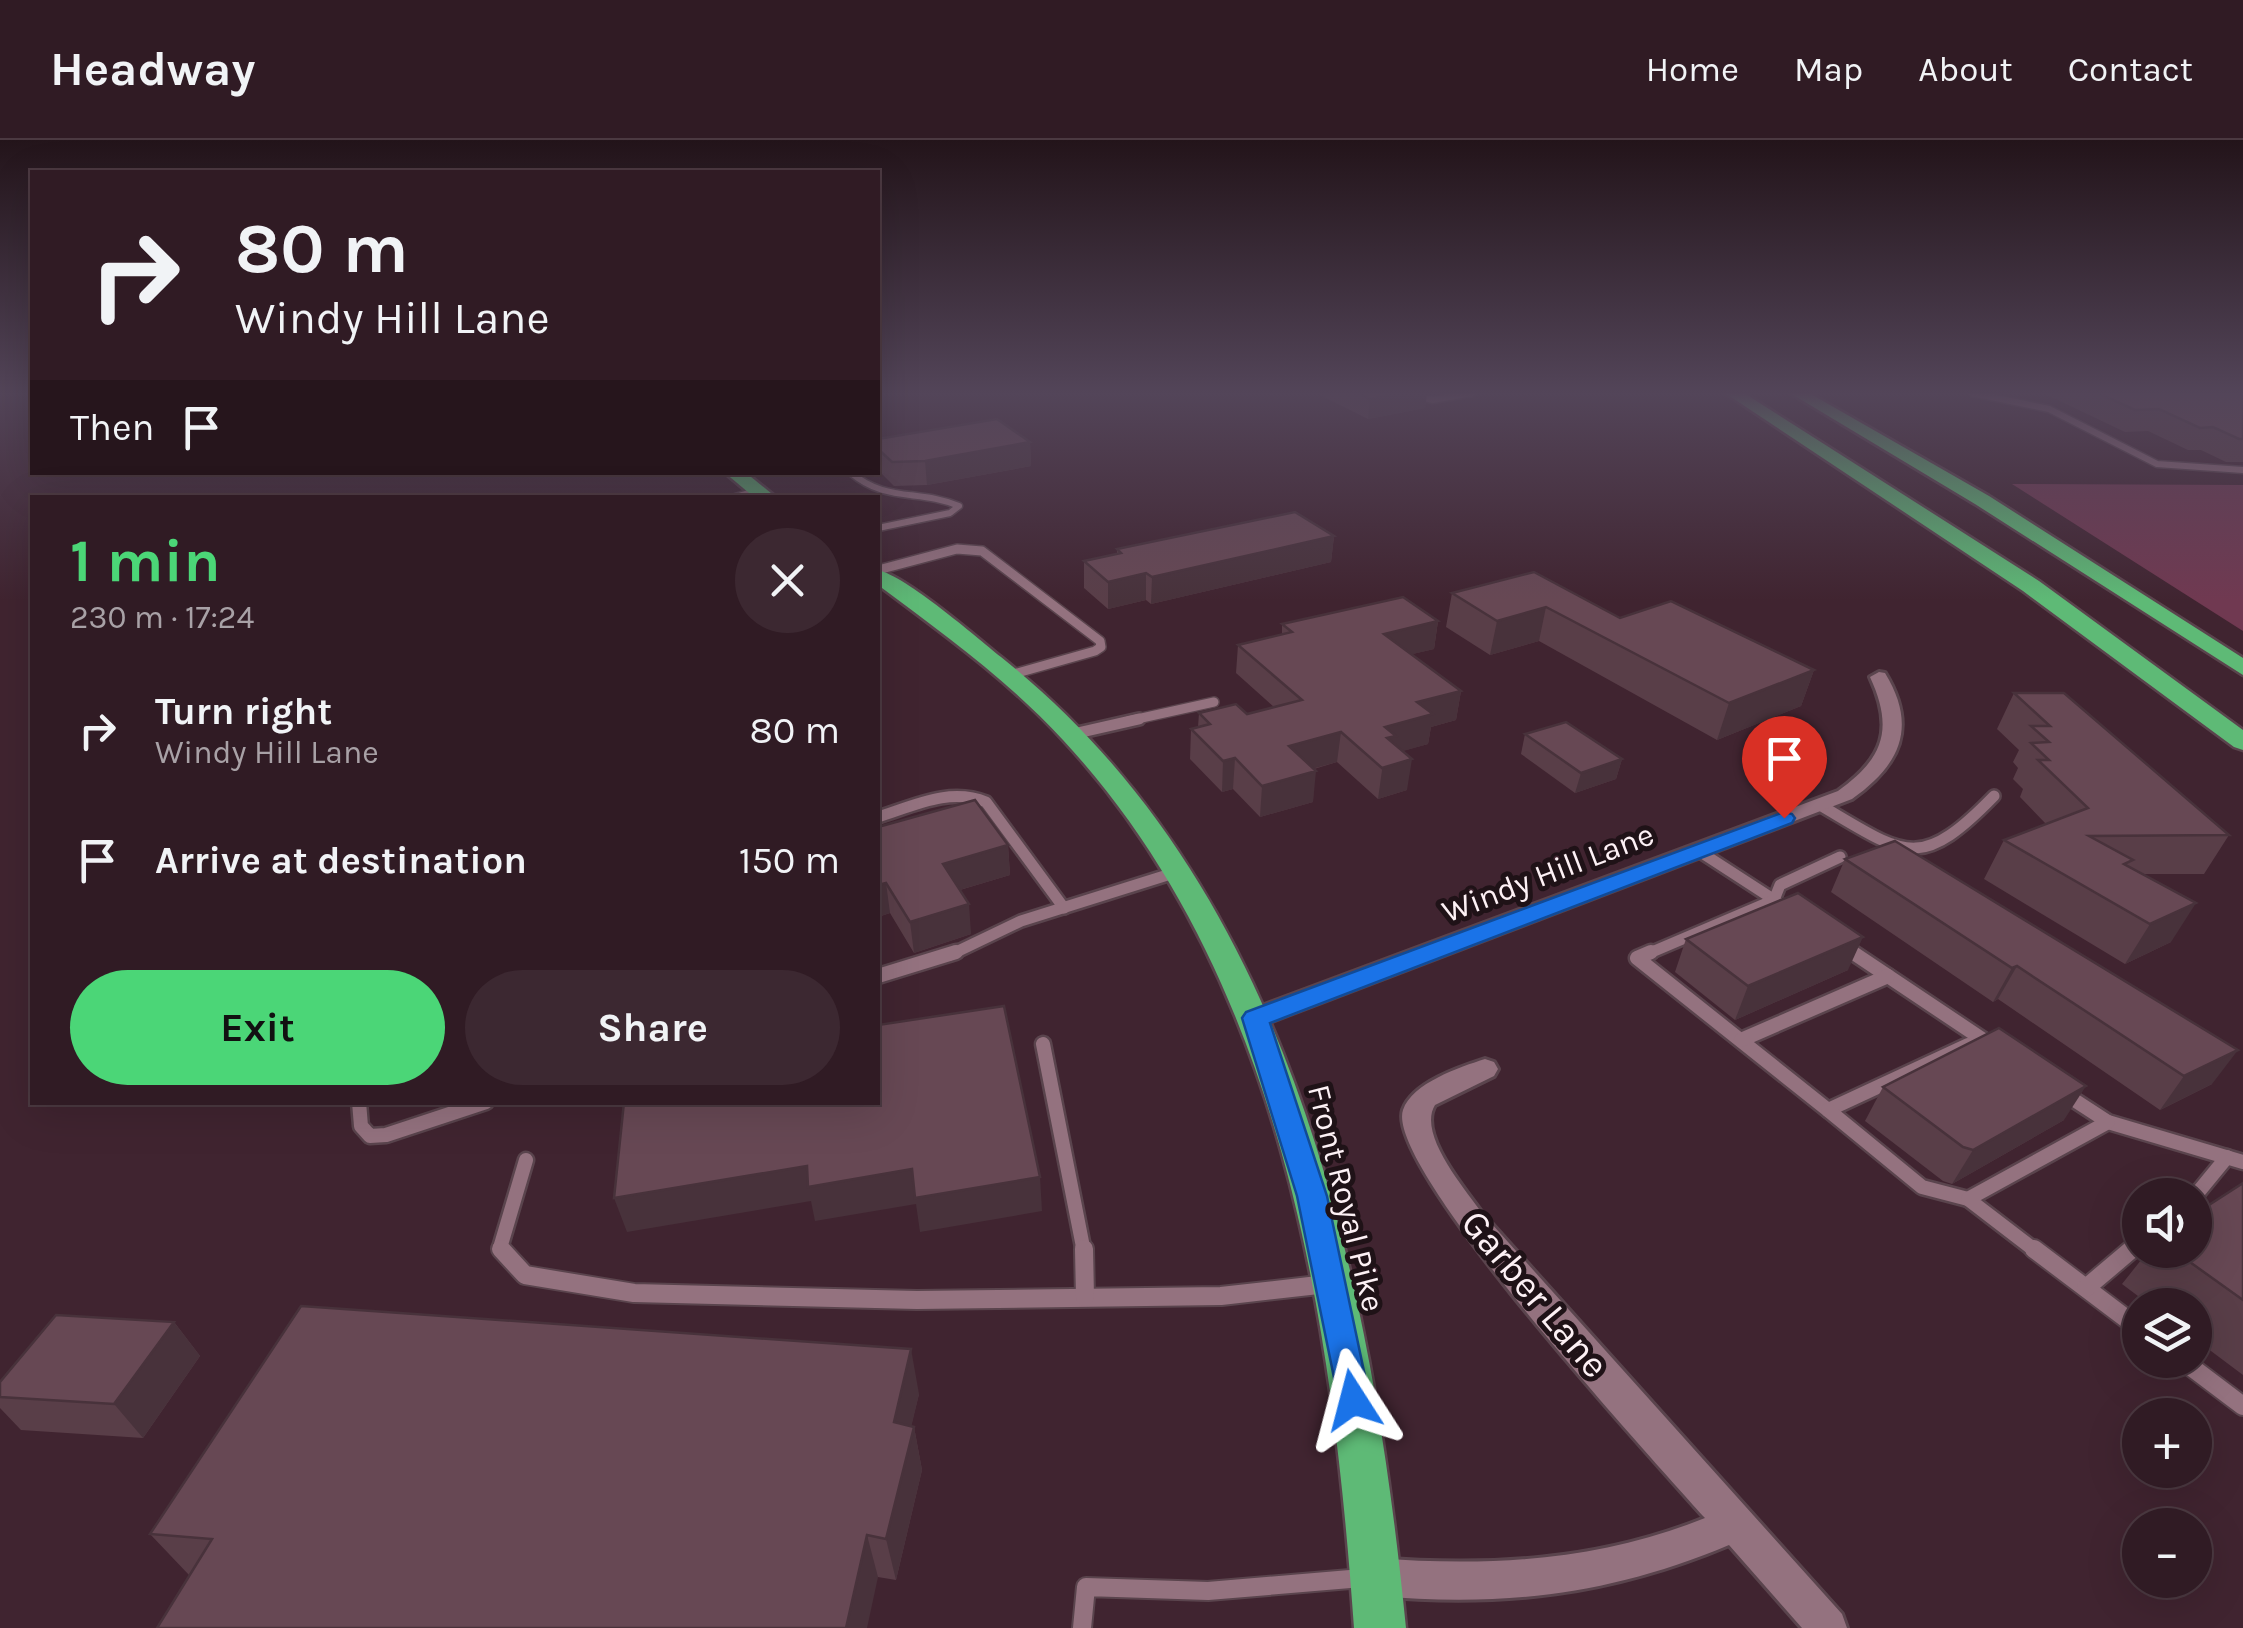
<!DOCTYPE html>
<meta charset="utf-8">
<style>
body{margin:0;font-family:Karla,sans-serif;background:#3c2831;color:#f1f3f6;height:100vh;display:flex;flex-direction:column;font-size:38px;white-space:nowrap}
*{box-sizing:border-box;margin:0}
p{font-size:32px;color:#a8a1a6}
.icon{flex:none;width:55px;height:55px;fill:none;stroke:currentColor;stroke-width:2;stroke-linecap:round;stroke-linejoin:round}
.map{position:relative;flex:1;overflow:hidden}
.drawer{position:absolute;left:30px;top:355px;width:850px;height:610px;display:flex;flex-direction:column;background:#301b24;border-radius:0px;box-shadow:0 10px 40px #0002,0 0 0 2px #4b3941}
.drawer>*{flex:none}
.guide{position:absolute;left:30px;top:30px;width:850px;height:305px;border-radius:0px;box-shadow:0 10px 40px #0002,0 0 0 2px #4b3941;background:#301b24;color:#f1f3f6;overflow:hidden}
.controls{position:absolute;left:2122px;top:1038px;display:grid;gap:20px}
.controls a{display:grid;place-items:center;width:90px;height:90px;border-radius:50%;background:#301b24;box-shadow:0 10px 40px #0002,0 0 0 2px #4b3941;font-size:50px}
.pin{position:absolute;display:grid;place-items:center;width:85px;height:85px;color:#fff;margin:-102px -42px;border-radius:50% 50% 50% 0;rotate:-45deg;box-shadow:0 0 10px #0007}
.pin .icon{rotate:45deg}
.me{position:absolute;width:110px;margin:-55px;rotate:351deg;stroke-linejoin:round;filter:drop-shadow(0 0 8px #0008)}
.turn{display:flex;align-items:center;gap:35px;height:210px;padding:0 40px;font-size:45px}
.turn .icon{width:130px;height:130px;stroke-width:2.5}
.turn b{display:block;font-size:70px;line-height:85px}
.then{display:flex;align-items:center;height:95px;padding:0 40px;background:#0003;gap:20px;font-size:38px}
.round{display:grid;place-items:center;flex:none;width:105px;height:105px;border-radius:52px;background:#3c2831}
.head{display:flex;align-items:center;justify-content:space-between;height:170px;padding:0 40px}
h1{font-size:60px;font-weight:700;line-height:75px;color:#4bd677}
.button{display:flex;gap:20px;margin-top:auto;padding:20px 40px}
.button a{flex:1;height:115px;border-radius:60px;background:#4bd677;color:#111;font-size:40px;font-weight:700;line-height:115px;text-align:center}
.button a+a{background:#3c2831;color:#f1f3f6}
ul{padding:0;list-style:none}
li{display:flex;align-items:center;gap:30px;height:130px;padding:0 40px}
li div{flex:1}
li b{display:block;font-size:38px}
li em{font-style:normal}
header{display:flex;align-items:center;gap:60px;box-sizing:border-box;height:140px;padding:0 50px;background:#301b24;border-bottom:2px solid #4b3941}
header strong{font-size:48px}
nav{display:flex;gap:55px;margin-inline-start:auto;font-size:35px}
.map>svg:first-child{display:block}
.green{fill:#703951}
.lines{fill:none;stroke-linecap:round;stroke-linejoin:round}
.lane-far4-casing{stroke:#5a444d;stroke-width:9}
.lane-far3-casing{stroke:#5a444d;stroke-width:12}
.lane-far2-casing{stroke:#5a444d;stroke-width:16}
.lane-far1-casing{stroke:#5a444d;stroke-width:19}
.lane-casing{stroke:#5a444d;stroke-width:22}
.street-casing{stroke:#5a444d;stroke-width:6}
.highway-casing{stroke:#5a444d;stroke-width:5}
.lane-far4{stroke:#94727f;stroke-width:6}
.lane-far3{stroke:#94727f;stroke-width:9}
.lane-far2{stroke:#94727f;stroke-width:11}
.lane-far1{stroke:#94727f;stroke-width:14}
.lane{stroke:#94727f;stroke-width:18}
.street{fill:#94727f;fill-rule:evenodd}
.highway{fill:#5eba76;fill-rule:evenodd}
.wall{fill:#593e48}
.shaded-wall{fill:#48323b}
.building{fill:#674854;stroke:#48323b;stroke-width:2.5}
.route{fill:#1a73e8;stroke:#114b97;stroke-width:2.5}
.labels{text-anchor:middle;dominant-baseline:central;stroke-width:10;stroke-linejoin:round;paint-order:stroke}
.street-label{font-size:32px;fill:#fdf1f5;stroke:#1f1217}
.near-street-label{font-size:38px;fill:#fdf1f5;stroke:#1f1217}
</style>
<header>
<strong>Headway</strong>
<nav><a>Home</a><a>Map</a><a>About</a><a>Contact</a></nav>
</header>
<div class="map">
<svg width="2243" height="1488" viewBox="0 0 2243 1488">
<rect width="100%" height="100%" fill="#402430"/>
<polygon class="green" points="2012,344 2243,345 2243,491"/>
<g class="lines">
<defs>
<g id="lane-far4">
<polyline points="1972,253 2049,269 2157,324 2243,330"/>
<polyline points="1420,257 1433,260 1472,253"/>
<path d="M 850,332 C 886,363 919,349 959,366 L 950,373 L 878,388"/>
<polyline points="732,358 758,350"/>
</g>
<g id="lane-far3">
<polyline points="878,430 957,409 982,411 1100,501 1101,507 1095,511 1010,535"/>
<polyline points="1128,581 1214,562"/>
</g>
<g id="lane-far2">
<polyline points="1073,594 1139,579"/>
<path d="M 1820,665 C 1905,715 1919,733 1994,656"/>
<path d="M 878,677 C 913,666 950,647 986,662 L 1064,768"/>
<polyline points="1699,711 1779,763"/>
<polyline points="1844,807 1856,815"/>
<polyline points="950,815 1021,781 1177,732"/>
<polyline points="1645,815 1774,760 1780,745 1840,717"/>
</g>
<g id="lane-far1">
<polyline points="1651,812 1637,818 1828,970 1968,905"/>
<polyline points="1852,812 1991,905"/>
<polyline points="878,836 956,812"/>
<polyline points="1741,900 1888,836"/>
<polyline points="1043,904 1084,1112"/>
<polyline points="2065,954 2108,982 2243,1022"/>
<polyline points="359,962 361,986 370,996 386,995 486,962"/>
<polyline points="1828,970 1922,1047 1968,1059"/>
<polyline points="2195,1056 2227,1017"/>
<polyline points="503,1112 500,1108 526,1020"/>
<polyline points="2037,1112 1968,1059 2108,982"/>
<polyline points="2129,1112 2140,1102"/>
</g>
<g id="lane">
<polyline points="501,1109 525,1135 634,1153 917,1160 1221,1156 1327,1144"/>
<polyline points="1084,1109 1085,1157"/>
<polyline points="2034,1109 2140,1189"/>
<polyline points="2086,1148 2132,1109"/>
<polyline points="2182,1220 2243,1266"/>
<polyline points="1082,1488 1086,1447 1208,1451 1362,1438"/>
</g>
<g id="street">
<path d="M 1879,532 L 1885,533 C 1918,587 1900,625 1852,659 L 1264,884 L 1246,884 L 1242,878 L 1246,872 L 1838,651 C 1884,618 1894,589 1870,537 Z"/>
<path d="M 1485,919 L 1494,922 L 1498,929 L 1494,936 L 1435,965 C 1417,994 1465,1049 1482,1073 L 1842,1474 L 1847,1488 L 1802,1488 L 1729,1405 C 1610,1455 1504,1467 1376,1456 L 1363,1450 L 1357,1437 L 1363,1424 L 1376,1418 C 1488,1427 1599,1421 1705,1378 C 1657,1324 1384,1027 1403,970 C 1412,943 1460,927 1485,919 Z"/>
</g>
<g id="highway">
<polygon points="1725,253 1744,253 2039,441 2243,590 2243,610 2234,607 2023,451"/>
<polygon points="1790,253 1809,253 1989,356 2243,518 2243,535 1975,364"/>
<polygon points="724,332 745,332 777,358 755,358"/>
<path d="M 878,430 C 907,437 975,496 1001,517 C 1293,749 1371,1137 1406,1488 L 1354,1488 C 1332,1179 1283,837 1063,600 C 1008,540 942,493 878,445 Z"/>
</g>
</defs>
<use href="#lane-far4" class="lane-far4-casing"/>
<use href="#lane-far3" class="lane-far3-casing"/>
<use href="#lane-far2" class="lane-far2-casing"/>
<use href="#lane-far1" class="lane-far1-casing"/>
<use href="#lane" class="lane-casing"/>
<use href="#street" class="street-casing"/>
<use href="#highway" class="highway-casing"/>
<use href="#lane-far4" class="lane-far4"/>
<use href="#lane-far3" class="lane-far3"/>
<use href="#lane-far2" class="lane-far2"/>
<use href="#lane-far1" class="lane-far1"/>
<use href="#lane" class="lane"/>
<use href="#street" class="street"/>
<use href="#highway" class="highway"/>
</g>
<g class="wall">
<polygon points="1316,253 1427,253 1425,268 1368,279"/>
<polygon points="2043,253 2238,253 2243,255 2243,322 2226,322 2201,310 2188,310 2148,291 2125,292"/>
<polygon points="878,299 1030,302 1031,326 927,345 894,346 878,330"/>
<polygon points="1334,396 1331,422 1151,464 1146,460 1108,469 1084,448 1084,421 1117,414 1117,409"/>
<polygon points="1452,453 1620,478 1814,530 1801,566 1717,600 1539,501 1490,515 1446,487"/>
<polygon points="1438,481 1434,509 1412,514 1461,551 1456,580 1431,587 1428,604 1402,611 1407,650 1378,659 1337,622 1314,629 1313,662 1260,677 1233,649 1222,652 1190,619 1191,589 1198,587 1199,573 1247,574 1274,567 1236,533 1238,505 1282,495 1282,484"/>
<polygon points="2014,553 2229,695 2204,734 2143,734 2171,802 2125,824 1984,739 2004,700 2046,684 2020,657 2023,649 2013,639 2018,628 2013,622 2019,610 1997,589"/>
<polygon points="1525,594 1622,619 1616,639 1575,653 1521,614"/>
<polygon points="878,687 1008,705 1010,735 960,750 971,794 914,813 890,773 878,777"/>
<polygon points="1845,719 2212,944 2160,970 1998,859 1993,862 1831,752"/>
<polygon points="1686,799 1848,830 1735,880 1675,832"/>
<polygon points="1883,947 2064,980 1952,1044 1943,1041 1865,981"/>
<polygon points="2243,1043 2243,1235 2195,1199 2195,1165 2150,1165 2122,1144 2149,1110 2195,1110"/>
<polygon points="174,1182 200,1216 143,1298 21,1290 0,1268 0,1242"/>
<polygon points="919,1254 911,1286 914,1287 922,1330 896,1440 878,1437 189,1435 150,1394"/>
</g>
<g class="shaded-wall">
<polygon points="1401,253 1427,253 1425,268 1368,279 1370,259"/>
<polygon points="1030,302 1031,326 927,345 925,321"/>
<polygon points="1334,396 1331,422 1151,464 1152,437"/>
<polygon points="1146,433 1146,460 1108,469 1108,442"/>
<polygon points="1546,467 1539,501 1490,515 1497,481"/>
<polygon points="1438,481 1434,509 1380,522 1384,494"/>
<polygon points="1814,530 1801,566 1717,600 1729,563"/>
<polygon points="1461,551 1456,580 1431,587 1428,604 1393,614 1412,619 1407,650 1378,659 1384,616 1385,587 1417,562"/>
<polygon points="1341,592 1337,622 1286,636 1289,606"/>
<polygon points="1235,618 1233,649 1222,652 1223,621"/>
<polygon points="1622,619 1616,639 1575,653 1581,633"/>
<polygon points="1316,631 1313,662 1260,677 1262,646"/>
<polygon points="1008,705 1010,735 946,754 943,724"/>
<polygon points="886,743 890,773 878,777 878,745"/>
<polygon points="2196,763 2171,802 2125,824 2150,784"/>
<polygon points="969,764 971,794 914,813 910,782"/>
<polygon points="1863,797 1848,830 1735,880 1748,846"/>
<polygon points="2017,826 1998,859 1993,862 2012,828"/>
<polygon points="2238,910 2212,944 2160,970 2184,936"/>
<polygon points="2086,946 2064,980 1952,1044 1973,1010"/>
<polygon points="807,1026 912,1029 1040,1037 1042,1071 920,1092 916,1064 815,1081 811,1061 627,1092 614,1058"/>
<polygon points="174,1182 200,1216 143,1298 114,1264"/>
<polygon points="911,1209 919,1254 902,1326 894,1282"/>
<polygon points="914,1287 922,1330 896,1440 886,1399"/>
<polygon points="867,1395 878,1437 867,1488 846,1488"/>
</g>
<g class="building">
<polygon points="1358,253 1401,253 1370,259"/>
<polygon points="2098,253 2238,253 2243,255 2243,299 2239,299 2213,287 2200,288 2159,269 2135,270"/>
<polygon points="997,279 1030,302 925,321 892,322 878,309 878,299"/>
<polygon points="1295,372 1334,396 1152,437 1146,433 1108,442 1084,421 1121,413 1117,409"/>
<polygon points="1534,432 1620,478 1671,461 1814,530 1729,563 1546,467 1497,481 1452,453"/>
<polygon points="1403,457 1438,481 1384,494 1461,551 1417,562 1433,574 1385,587 1396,596 1387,598 1412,619 1382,628 1341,592 1289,606 1316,631 1262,646 1235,618 1223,621 1191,589 1210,584 1199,573 1236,564 1247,574 1302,560 1238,505 1292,492 1282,484"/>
<polygon points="2014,553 2064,553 2229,695 2089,696 2133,720 2124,724 2196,763 2150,784 2004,700 2088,668 2038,620 2049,620 2031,603 2049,602 2031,586 2050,586"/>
<polygon points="1566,582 1622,619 1581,633 1525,594"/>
<polygon points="975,660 1008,705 943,724 969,764 910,782 886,743 878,745 878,687"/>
<polygon points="1895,701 2238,910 2184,936 2017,826 2012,828 1845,719"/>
<polygon points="1798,753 1863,797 1748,846 1686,799"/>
<polygon points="1004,866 1040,1037 915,1058 912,1029 808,1047 807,1026 614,1058 624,962 878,962 878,885"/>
<polygon points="1999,888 2086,946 1973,1010 1963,1007 1883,947"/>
<polygon points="2243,1043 2243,1160 2173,1110 2195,1110 2195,1074"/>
<polygon points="301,1166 911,1209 894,1282 914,1287 886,1399 867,1395 846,1488 157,1488 212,1399 150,1394"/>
<polygon points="56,1175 174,1182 114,1264 0,1257 0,1242"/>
</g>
<linearGradient id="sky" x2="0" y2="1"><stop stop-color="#23141a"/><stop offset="0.55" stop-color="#534559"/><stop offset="1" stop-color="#534559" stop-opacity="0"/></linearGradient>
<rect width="2243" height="461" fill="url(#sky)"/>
<polygon class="route" points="1784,672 1792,674 1795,678 1792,683 1270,883 1327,1056 1370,1260 1365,1272 1353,1276 1341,1272 1297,1056 1242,878 1246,872"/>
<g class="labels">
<g class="street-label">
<text transform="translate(1548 733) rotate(-21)">Windy Hill Lane</text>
<text transform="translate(1346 1058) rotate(76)">Front Royal Pike</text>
</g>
<g class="near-street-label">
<text transform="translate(1535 1154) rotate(50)">Garber Lane</text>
</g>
</g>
</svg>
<div class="controls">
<a><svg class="icon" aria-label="sound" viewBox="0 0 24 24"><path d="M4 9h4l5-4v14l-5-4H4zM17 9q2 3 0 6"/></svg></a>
<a><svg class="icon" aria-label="layers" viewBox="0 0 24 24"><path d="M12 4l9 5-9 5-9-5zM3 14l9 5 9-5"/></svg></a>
<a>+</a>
<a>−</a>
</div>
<div class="pin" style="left:1784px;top:678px;background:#d93025"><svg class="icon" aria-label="arrive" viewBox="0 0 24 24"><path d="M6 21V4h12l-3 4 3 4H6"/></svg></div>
<svg class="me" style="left:1353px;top:1260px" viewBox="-20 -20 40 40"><path d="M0-17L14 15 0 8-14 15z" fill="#1a73e8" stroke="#fff" stroke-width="4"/></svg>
<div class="guide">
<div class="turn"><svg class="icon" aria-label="right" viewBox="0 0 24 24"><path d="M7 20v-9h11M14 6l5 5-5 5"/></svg><div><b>80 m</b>Windy Hill Lane</div></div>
<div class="then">Then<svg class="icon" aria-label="arrive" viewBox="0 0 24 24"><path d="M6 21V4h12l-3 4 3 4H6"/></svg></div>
</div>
<section class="drawer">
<div class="head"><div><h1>1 min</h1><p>230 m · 17:24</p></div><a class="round"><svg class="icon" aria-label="close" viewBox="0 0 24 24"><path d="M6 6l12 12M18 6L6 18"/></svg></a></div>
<ul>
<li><svg class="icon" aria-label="right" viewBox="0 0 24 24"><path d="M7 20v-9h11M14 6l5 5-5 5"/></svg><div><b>Turn right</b><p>Windy Hill Lane</p></div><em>80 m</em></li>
<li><svg class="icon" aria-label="arrive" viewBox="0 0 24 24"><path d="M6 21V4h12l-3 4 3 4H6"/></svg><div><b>Arrive at destination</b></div><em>150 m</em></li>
</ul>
<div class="button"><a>Exit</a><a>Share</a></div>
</section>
</div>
